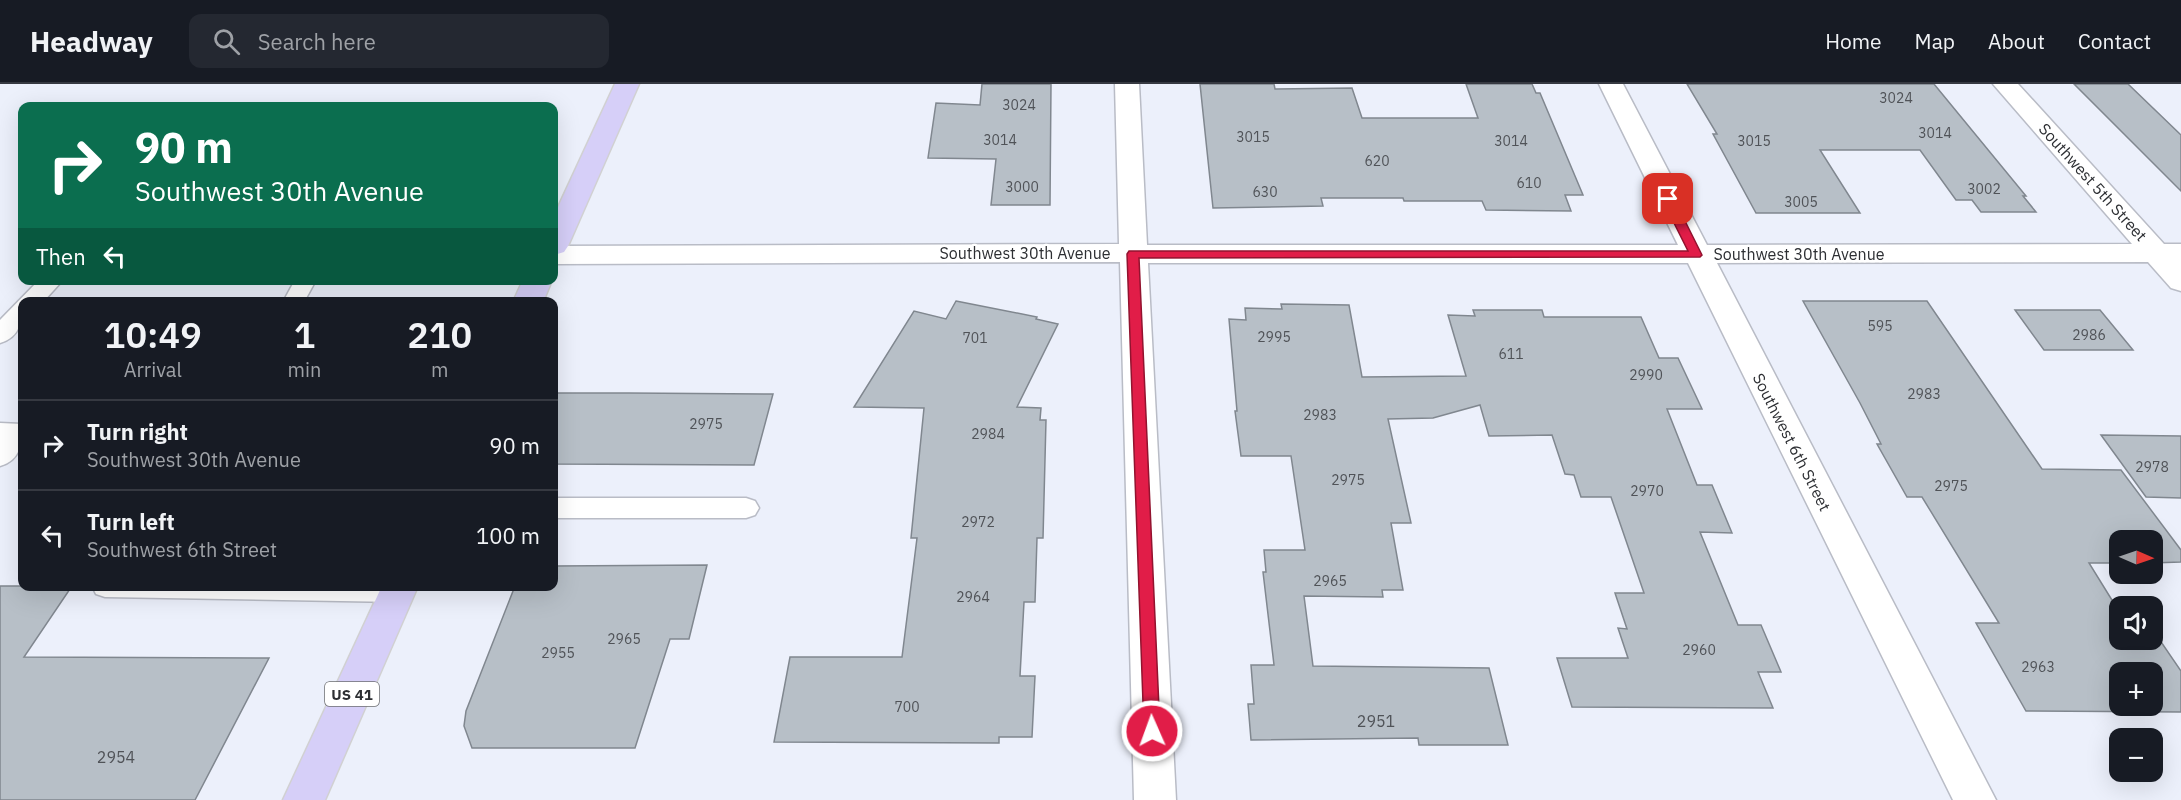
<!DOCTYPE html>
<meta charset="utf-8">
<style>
body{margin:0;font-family:"IBM Plex Sans",sans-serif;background:#242831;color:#f1f3f6;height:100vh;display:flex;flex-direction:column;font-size:22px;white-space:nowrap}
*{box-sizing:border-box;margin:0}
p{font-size:20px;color:#9ea1a6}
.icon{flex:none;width:33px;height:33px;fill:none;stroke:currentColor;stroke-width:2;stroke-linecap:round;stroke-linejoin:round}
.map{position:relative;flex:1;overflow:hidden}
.sheet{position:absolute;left:18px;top:213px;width:540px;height:294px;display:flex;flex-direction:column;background:#171b24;border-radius:12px;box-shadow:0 6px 24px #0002}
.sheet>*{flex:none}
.banner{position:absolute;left:18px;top:18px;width:540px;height:183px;border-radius:12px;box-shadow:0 6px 24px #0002;background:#0b6e4f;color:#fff;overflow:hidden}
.needle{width:39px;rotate:92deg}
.tools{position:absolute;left:2109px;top:446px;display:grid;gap:12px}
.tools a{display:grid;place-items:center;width:54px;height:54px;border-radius:12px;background:#171b24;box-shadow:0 6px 24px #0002;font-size:30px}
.pin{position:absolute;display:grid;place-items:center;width:51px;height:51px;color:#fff;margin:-26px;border-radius:12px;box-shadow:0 3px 9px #0006}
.me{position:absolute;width:66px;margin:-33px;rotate:358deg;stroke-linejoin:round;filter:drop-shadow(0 0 4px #0008)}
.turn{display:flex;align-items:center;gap:21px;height:126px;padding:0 18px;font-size:27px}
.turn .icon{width:78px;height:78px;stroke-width:2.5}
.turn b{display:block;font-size:42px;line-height:51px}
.then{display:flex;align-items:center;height:57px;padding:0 18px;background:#0003;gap:12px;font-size:22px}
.eta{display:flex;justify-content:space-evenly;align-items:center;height:102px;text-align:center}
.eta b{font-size:36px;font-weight:600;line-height:42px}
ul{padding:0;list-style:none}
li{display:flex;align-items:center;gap:18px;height:90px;padding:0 18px;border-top:2px solid #363941}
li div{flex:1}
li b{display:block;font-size:22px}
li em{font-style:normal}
header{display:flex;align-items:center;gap:36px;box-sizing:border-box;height:84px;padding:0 30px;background:#171b24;border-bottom:2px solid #363941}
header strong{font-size:28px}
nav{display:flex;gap:33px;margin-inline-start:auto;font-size:21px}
.search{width:420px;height:54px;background:#242831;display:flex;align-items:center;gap:15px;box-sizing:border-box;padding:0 21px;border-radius:12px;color:#9ea1a6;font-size:22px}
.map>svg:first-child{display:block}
.building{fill:#b7bfc7;stroke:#80878f;stroke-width:1.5;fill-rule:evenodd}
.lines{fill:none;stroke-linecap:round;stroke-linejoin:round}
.lane-casing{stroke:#b9bcc6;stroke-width:3}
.street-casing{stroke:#b9bcc6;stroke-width:3}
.primary-casing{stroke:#d1d1d2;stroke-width:3}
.lane{fill:#fff;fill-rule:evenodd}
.street{fill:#fff;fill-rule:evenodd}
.primary{fill:#d6cff8;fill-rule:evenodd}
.route{fill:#e11d48;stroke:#92132f;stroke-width:1.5}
.labels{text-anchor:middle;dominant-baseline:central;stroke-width:4.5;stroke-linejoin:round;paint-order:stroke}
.number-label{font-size:14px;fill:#505358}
.shield{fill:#fff;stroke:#6c6d70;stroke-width:1.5}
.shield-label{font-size:15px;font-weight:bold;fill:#2d2f33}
.street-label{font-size:16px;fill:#2d2f33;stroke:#fff}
.near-number-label{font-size:16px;fill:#505358}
</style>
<header>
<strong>Headway</strong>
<div class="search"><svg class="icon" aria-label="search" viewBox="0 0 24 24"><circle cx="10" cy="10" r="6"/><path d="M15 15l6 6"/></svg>Search here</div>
<nav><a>Home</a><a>Map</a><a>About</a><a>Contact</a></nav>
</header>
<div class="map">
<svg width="2181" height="716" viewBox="0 0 2181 716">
<rect width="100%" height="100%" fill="#ecf0fb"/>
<g class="building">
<polygon points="982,0 1051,0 1050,121 991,121 996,75 928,74 936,19 980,21"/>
<polygon points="1200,0 1274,0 1275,5 1352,4 1362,34 1478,34 1466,0 1532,0 1536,9 1540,9 1583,111 1565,111 1571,127 1486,126 1482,117 1404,117 1403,114 1321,114 1323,122 1213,124"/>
<polygon points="1687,0 1934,0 2026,112 2023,112 2036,128 1981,128 1972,116 1956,116 1920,66 1820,66 1860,129 1756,129 1713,50 1717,50"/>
<polygon points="2074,0 2128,0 2181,51 2181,107"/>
<polygon points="956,217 1037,233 1036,235 1058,240 1017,323 1041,324 1040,336 1046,336 1043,454 1037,454 1035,518 1024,518 1020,592 1035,592 1032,653 999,653 999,659 774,658 790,573 902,573 917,454 911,454 924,324 854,323 914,227 946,235"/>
<path d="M 1803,217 L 1927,217 L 2042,385 L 2121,386 L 2181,466 L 2181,478 L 2152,479 L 2152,456 L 2120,456 L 2120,479 L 2089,479 L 2120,529 L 2120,555 L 2152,555 L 2152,549 L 2155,549 L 2181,587 L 2181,628 L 2026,627 L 1976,539 L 1999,539 L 1922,413 L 1907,413 L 1877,360 L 1881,360 L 1860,319 ZM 2120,588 L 2152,588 L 2152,621 L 2120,621 Z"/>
<polygon points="1281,220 1349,221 1362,293 1466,292 1448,231 1475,232 1473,226 1542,226 1544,233 1641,233 1659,274 1678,274 1702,325 1667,325 1697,401 1712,401 1732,449 1700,448 1738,541 1761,541 1781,588 1758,588 1773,624 1572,623 1557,574 1628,574 1618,544 1627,545 1615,509 1644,509 1611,413 1581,413 1574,391 1565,390 1552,351 1489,352 1480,321 1433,334 1388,335 1411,439 1391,439 1403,506 1382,506 1383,513 1304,512 1313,582 1489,584 1508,661 1419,661 1418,654 1251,656 1248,620 1254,620 1251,581 1274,581 1263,488 1266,488 1264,466 1305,466 1291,372 1241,372 1235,327 1237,327 1229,235 1246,236 1245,224 1282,225"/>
<polygon points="2015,226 2100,226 2133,266 2044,266"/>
<polygon points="554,309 628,309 773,310 754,381 554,380"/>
<polygon points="2101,351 2181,352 2181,414 2146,413"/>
<polygon points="707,481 689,555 670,555 635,664 472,664 464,642 466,627 515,502 554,502 554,482"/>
<polygon points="0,502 72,502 24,573 269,574 195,716 0,716"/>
</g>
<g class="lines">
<defs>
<g id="lane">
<path d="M 39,196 L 63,196 L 43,218 L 22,218 C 22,236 21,253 0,259 L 0,236 Z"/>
<polygon points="295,196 316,196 304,218 283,218"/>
<path d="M 0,339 L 22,340 C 22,359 21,376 0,382 Z"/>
<polygon points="554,414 746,414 755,417 759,424 755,431 746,434 554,434"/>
<polygon points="92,502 409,502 411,507 407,515 398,518 105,513 96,510"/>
</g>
<polygon id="street" points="1115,0 1139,0 1147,161 1678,161 1599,0 1623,0 1707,161 2132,160 1993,0 2018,0 2164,160 2181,160 2181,207 2171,204 2148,178 1717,179 1996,716 1953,716 1688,179 1148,179 1176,716 1134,716 1120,178 554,180 554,162 1119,160"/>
<g id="primary">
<polygon points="615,0 639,0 568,162 564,168 554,171 554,132"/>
<polygon points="523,196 552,196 543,218 513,218"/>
<polygon points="382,502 418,502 325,716 283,716"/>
</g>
</defs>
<use href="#lane" class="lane-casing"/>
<use href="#street" class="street-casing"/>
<use href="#primary" class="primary-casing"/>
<use href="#lane" class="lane"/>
<use href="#street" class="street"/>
<use href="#primary" class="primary"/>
</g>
<polygon class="route" points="1668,111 1674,115 1702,171 1700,173 1139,174 1160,647 1158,653 1152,655 1146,653 1144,647 1127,170 1129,167 1688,167 1662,115"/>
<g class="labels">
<g class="number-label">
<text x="1896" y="14">3024</text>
<text x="1019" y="21">3024</text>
<text x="1935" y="49">3014</text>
<text x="1253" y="53">3015</text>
<text x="1000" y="56">3014</text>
<text x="1511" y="57">3014</text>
<text x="1754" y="57">3015</text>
<text x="1377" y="77">620</text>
<text x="1529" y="99">610</text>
<text x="1022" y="103">3000</text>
<text x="1984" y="105">3002</text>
<text x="1265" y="108">630</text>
<text x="1801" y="118">3005</text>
<text x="1880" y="242">595</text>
<text x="2089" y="251">2986</text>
<text x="1274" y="253">2995</text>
<text x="975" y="254">701</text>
<text x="1511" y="270">611</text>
<text x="1646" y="291">2990</text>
<text x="1924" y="310">2983</text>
<text x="1320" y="331">2983</text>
<text x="706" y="340">2975</text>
<text x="988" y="350">2984</text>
<text x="2152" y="383">2978</text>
<text x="1348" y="396">2975</text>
<text x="1951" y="402">2975</text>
<text x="1647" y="407">2970</text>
<text x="978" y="438">2972</text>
<text x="1330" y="497">2965</text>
<text x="973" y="513">2964</text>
<text x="624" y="555">2965</text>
<text x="1699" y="566">2960</text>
<text x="558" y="569">2955</text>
<text x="2038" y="583">2963</text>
<text x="907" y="623">700</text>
</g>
<rect class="shield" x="325" y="598" width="54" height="24" rx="4.5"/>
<g class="shield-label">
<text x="352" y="610">US 41</text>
</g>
<g class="street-label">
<text transform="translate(2093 98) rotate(48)">Southwest 5th Street</text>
<text x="1025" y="169">Southwest 30th Avenue</text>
<text x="1799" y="170">Southwest 30th Avenue</text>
<text transform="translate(1792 358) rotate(63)">Southwest 6th Street</text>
</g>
<g class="near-number-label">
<text x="1376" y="637">2951</text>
<text x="116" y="673">2954</text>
</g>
</g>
</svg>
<div class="tools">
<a><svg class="needle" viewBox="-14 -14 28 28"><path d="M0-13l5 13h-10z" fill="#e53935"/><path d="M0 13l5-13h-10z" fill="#9ea1a6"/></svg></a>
<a><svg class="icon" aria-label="sound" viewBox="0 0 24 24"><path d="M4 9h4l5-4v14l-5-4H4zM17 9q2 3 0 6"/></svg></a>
<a>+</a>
<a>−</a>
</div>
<div class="pin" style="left:1668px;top:115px;background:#d93025"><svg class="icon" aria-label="arrive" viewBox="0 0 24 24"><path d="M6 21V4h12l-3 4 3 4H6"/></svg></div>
<svg class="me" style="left:1152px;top:647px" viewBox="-20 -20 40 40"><circle r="17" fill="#e11d48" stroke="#fff" stroke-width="3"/><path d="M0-11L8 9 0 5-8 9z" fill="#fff"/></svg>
<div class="banner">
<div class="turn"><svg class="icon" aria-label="right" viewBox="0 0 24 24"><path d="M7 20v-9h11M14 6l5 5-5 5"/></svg><div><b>90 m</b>Southwest 30th Avenue</div></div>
<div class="then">Then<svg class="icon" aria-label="left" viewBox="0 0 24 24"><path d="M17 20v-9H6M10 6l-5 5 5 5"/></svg></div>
</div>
<section class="sheet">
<div class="eta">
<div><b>10:49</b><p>Arrival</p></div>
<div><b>1</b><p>min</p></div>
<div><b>210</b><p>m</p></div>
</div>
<ul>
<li><svg class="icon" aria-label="right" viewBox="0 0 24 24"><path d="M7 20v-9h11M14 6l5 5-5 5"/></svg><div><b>Turn right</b><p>Southwest 30th Avenue</p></div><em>90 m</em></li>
<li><svg class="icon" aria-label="left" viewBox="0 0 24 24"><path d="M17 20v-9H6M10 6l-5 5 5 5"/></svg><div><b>Turn left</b><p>Southwest 6th Street</p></div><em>100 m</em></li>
</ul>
</section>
</div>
